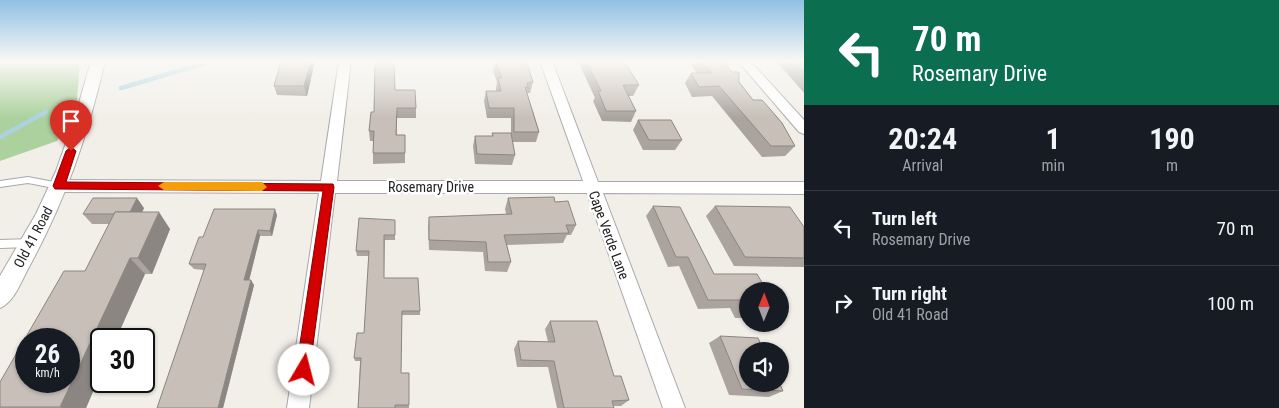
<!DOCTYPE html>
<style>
body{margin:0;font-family:"Roboto Condensed",sans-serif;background:#20242c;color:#f1f3f6;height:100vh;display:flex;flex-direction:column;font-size:19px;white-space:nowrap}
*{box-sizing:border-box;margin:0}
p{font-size:16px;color:#9ea1a6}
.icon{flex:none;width:28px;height:28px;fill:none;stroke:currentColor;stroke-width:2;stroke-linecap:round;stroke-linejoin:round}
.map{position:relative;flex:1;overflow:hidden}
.sheet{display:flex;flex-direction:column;background:#171b24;width:475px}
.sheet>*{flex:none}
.top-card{background:#0b6e4f;color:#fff;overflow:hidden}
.needle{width:32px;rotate:1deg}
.buttons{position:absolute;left:739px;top:282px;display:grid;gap:10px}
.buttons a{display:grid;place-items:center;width:50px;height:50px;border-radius:50%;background:#171b24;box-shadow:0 1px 4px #0004;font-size:25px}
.speed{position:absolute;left:15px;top:328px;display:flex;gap:10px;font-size:25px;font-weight:700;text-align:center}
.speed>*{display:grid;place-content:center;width:65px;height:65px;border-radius:50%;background:#171b24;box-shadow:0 1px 4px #0004;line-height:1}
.speed small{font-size:12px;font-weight:400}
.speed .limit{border:2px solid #111;border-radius:8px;background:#fff;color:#111}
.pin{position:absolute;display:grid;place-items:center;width:42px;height:42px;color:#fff;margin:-51px -21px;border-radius:50% 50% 50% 0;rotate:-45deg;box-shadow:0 0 5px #0007}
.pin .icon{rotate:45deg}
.me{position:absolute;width:55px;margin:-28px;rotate:8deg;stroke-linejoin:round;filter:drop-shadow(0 0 4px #0008)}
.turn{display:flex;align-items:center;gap:18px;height:105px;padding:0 25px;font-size:22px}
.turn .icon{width:65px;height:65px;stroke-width:2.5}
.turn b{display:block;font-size:35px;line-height:42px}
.eta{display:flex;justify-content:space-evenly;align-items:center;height:85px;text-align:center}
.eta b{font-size:30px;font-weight:700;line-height:35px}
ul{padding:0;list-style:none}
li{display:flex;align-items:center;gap:15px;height:75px;padding:0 25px;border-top:1px solid #363941}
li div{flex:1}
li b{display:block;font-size:19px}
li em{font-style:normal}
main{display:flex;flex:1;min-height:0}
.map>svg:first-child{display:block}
.forest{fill:#add19e}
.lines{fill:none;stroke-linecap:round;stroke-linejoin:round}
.stream{stroke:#aad3df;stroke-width:4.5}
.service-casing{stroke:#a9a9a9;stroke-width:2}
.minor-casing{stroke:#a9a9a9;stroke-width:2}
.tertiary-casing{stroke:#a9a9a9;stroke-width:2}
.service{fill:#fff;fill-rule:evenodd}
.minor{fill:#fff;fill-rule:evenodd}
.tertiary{fill:#fff;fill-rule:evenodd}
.wall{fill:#aba49e}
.shaded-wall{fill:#8b8681}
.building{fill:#c7bfb8;stroke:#8b8681;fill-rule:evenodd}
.route{fill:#d40000;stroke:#8a0000}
.slow{fill:#f59e0b}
.labels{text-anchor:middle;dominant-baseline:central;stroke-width:5;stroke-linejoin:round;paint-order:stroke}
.street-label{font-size:14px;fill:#222;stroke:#fff}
</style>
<main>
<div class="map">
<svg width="804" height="408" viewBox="0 0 804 408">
<rect width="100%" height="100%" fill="#f2efe9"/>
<polygon class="forest" points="0,61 80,61 77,100 57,141 0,161"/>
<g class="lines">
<g class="stream">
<polyline points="121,88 212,61"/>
<polyline points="0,137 46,112"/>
</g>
<defs>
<g id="service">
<polygon points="28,177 59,183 63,186 59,189 28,183 0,187 0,181"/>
<polygon points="30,239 33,240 35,243 33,246 30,247 0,248 0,240"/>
</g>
<g id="minor">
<polygon points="339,61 351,61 337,181 583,181 540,61 552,61 598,182 804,182 804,194 603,193 685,408 663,408 587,193 335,193 309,408 287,408 319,193 59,192 53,190 51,186 53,182 59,180 321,181"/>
<polygon points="738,61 750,61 804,120 804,134 799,132"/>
</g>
<path id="tertiary" d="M 91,61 L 105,61 C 87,138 66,199 28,269 C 21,282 14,302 0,308 L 0,276 L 36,214 L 56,171 L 75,117 Z"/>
</defs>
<use href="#service" class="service-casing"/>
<use href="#minor" class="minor-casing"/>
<use href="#tertiary" class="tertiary-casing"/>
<use href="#service" class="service"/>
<use href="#minor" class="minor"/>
<use href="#tertiary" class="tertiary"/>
</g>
<g class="wall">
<polygon points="281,61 315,61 307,96 277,95 274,86"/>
<polygon points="495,61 526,61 533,82 530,93 527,93 539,132 536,142 512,142 515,155 512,165 475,164 473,146 475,136 492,136 492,133 511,136 511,118 487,118 484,101 486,91 496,91 496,89 497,82 493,71"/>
<polygon points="578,61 624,61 639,85 633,96 628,96 636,111 631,122 602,121 593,101 595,98"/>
<polygon points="693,61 723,61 753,100 795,146 785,156 762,157 712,96 692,97 685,83 691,73 697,73 691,65"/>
<polygon points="776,61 804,61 804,93 798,86"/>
<polygon points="395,90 416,108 416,118 397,118 397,135 405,135 405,163 373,164 373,141 370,141 369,131 374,112"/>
<polygon points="638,120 682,140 675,150 643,150 633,130"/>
<polygon points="508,198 555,202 576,225 571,235 567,235 563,243 507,245 511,262 507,272 485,271 483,252 429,250 428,227 429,217 506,214 505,209"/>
<polygon points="653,206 714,274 748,291 748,318 735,318 730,308 698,309 679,266 668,267 646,216"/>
<polygon points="715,206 804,227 804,267 734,266 706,216"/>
<polygon points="144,208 142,212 170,229 152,274 145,274 116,339 101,339 101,373 86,408 0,408 0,382 85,271 109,224 92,224 83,214"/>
<polygon points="277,215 272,236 260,236 249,280 254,285 223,408 157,408 204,270 194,269 189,264 203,237"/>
<polygon points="395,220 395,240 385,240 384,278 420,311 420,315 402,315 401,373 409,373 409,408 358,408 360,361 355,361 354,358 364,333 369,256 357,256 356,251"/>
<polygon points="550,321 614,376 629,400 621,406 613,406 614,408 557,408 548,367 517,367 514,349 518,341 548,342 545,329"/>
<polygon points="720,336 783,391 769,397 729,395 709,343"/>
</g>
<g class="shaded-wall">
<polygon points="311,61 315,61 307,96 304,86"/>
<polygon points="137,198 144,208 137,224 129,214"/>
<polygon points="275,209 277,215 272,236 270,231"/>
<polygon points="159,212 170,229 152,274 138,258"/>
<polygon points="258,230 260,236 248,285 244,280"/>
<polygon points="130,258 145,274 116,339 101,339 101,373 86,408 62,408 60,407"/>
<polygon points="251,280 254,285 223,408 218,408"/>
</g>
<g class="building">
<polygon points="281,61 311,61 304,86 274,86"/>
<polygon points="375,61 394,61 395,90 415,90 416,108 397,108 396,135 405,135 405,153 373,153 374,131 369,131 371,112 374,112"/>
<polygon points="495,61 526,61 533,82 527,83 528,87 525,87 539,132 514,132 514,108 489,108 486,91 501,91 498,78 502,78"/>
<polygon points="586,61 624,61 639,85 623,85 636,111 606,111 598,91 601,91"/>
<polygon points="702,61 723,61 732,72 739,72 739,82 753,100 762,100 770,109 782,123 795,146 771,146 719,86 699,87 691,73 712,73"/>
<polygon points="793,61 804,61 804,73"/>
<polygon points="638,120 671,120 682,140 649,140"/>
<polygon points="492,133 511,133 515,155 477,154 475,136 493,136"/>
<polygon points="554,197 555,202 568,201 576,225 566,225 569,233 504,235 511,262 488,262 486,242 429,240 429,217 512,214 508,198"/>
<polygon points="93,198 137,198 130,212 115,212 114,214 83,214"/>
<polygon points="653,206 680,207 714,274 757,274 767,291 748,291 748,310 746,310 741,300 708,300 688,257 676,257"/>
<polygon points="715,206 790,207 804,227 804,258 745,257"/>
<polygon points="214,209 275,209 270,231 258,230 244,280 251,280 218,408 157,408 206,264 189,264 199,237 203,237"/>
<path d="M 115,212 L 159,212 L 138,258 L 130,258 L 60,407 L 0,407 L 0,382 L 64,271 L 85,271 ZM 26,339 L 69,339 L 69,381 L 26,381 Z"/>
<polygon points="359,218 395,220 395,235 384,235 384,278 418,278 420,311 402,311 401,373 409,373 409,405 395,405 395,408 358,408 361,358 354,358 357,333 364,333 369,251 356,251"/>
<polygon points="550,321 597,321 614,376 621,376 629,400 612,401 614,408 564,408 554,361 521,360 518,341 555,342"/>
<polygon points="720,336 758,338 764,351 748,351 748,384 780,384 783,391 742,389"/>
</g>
<linearGradient id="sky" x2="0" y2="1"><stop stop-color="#8fc0e4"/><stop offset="0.52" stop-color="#f9f8f5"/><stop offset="1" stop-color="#f9f8f5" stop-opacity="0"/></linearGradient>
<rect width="804" height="118" fill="url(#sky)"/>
<polygon class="route" points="71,147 76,151 66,182 333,184 334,187 309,375 304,377 298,375 296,370 323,191 55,189 53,186 66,151"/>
<polygon class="slow" points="164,182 262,182 267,187 262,191 164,190 158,186"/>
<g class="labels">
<g class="street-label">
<text x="431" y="187">Rosemary Drive</text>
<text transform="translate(609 235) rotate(70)">Cape Verde Lane</text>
<text transform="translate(33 237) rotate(-62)">Old 41 Road</text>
</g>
</g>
</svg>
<div class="buttons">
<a><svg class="needle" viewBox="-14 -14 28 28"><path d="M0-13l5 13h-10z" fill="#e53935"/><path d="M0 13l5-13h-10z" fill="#9ea1a6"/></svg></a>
<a><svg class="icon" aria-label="sound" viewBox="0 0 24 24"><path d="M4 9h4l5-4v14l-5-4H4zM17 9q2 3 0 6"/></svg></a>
</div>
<div class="speed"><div>26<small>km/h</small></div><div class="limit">30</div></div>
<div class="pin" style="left:71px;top:151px;background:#d93025"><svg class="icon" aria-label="arrive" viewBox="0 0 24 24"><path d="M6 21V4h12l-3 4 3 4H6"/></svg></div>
<svg class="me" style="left:304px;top:370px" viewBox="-20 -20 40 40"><circle r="19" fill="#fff"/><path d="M0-13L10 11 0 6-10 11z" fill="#d40000"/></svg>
</div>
<section class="sheet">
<div class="top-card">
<div class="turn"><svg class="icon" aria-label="left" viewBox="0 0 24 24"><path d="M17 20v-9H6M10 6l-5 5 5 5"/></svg><div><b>70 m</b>Rosemary Drive</div></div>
</div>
<div class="eta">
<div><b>20:24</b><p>Arrival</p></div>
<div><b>1</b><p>min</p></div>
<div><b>190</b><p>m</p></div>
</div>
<ul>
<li><svg class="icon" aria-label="left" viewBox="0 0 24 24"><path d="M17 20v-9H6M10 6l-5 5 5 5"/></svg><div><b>Turn left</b><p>Rosemary Drive</p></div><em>70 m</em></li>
<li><svg class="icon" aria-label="right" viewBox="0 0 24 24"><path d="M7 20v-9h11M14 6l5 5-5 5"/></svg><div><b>Turn right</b><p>Old 41 Road</p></div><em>100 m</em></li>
</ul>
</section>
</main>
